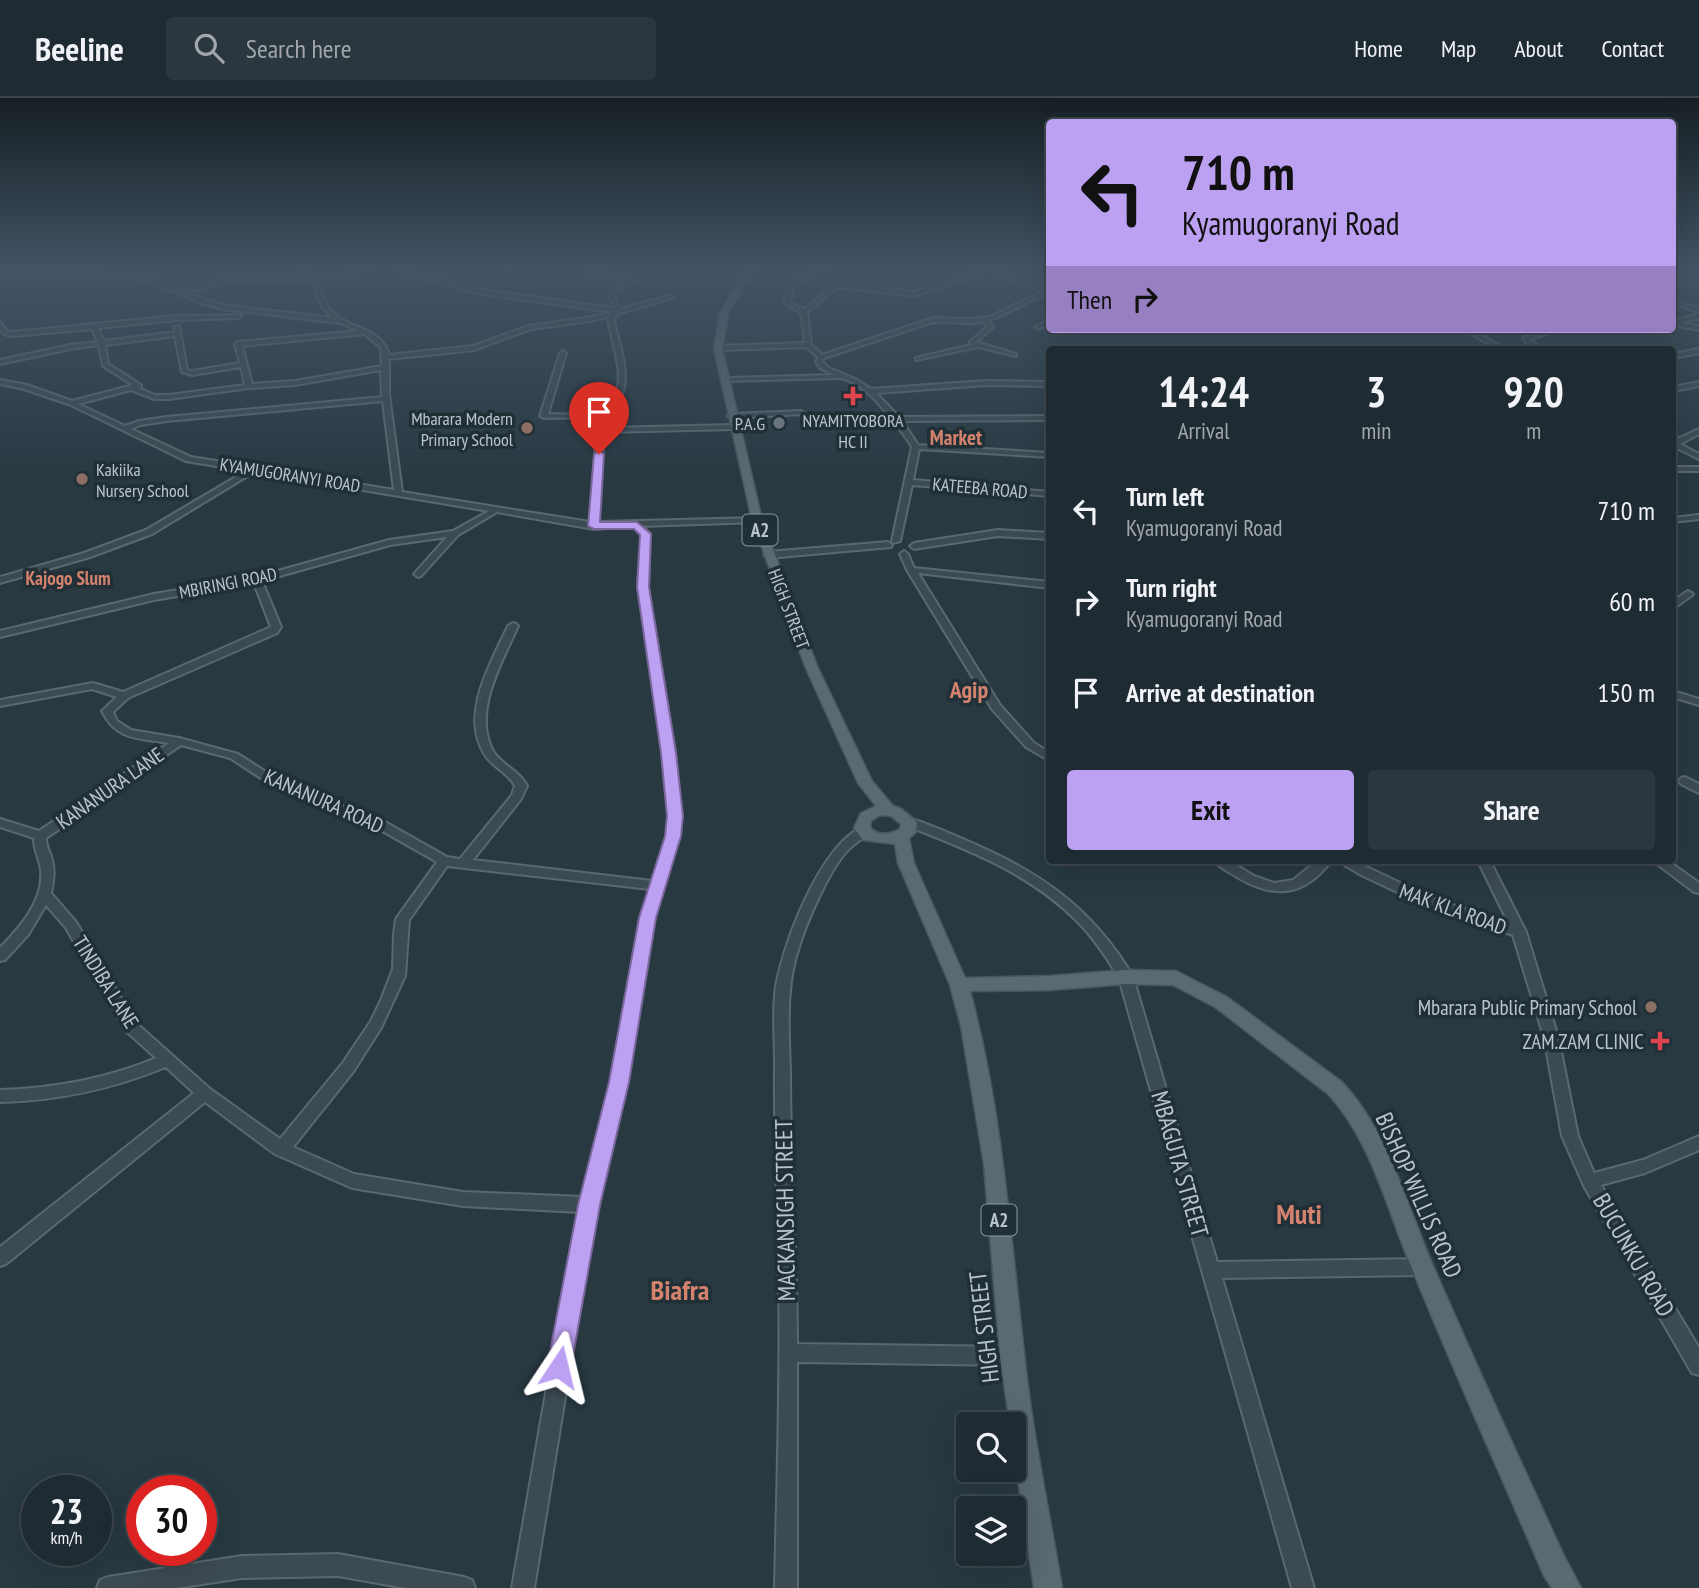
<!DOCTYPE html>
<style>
body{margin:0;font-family:"PT Sans Narrow",sans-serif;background:#2b373e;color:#f1f3f6;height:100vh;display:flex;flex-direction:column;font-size:26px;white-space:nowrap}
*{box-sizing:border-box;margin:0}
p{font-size:23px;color:#a1a7ac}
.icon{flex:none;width:38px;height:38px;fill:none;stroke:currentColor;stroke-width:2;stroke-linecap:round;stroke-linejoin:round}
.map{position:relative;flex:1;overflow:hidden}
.sheet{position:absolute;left:1046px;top:248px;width:630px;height:518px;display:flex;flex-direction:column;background:#1e2b32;border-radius:7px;box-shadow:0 7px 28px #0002,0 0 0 2px #3c474d}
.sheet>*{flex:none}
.banner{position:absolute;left:1046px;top:21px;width:630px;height:214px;border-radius:7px;box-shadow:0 7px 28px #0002,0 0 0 2px #3c474d;background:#bca0f2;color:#111;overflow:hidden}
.fabs{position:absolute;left:956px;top:1314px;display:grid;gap:14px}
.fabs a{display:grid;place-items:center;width:70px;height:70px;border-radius:7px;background:#1e2b32;box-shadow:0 7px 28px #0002,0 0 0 2px #3c474d;font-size:35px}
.speed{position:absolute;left:21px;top:1377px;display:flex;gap:14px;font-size:35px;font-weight:700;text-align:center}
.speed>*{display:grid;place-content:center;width:91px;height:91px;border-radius:50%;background:#1e2b32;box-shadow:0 7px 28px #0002,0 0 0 2px #3c474d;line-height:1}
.speed small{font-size:18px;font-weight:400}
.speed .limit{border:10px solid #d22;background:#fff;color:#111}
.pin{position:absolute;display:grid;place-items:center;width:60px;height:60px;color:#fff;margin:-72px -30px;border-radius:50% 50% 50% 0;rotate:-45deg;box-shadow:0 0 7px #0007}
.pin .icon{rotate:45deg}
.me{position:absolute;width:77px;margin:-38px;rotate:10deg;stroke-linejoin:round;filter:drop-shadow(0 0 5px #0008)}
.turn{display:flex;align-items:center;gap:24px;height:147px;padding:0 21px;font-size:32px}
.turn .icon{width:91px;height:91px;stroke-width:2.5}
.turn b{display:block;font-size:49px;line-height:60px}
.then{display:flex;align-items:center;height:66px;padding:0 21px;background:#0003;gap:14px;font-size:26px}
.eta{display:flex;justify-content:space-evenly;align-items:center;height:119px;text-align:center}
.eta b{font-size:42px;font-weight:600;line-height:49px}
.primary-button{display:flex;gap:14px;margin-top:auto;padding:14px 21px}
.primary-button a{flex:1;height:80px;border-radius:7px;background:#bca0f2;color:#111;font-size:28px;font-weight:600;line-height:80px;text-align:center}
.primary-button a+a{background:#2b373e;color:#f1f3f6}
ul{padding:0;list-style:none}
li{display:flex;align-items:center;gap:21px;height:91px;padding:0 21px}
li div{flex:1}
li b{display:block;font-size:26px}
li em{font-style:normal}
header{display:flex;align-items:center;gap:42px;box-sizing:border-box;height:98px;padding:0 35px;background:#1e2b32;border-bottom:2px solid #3c474d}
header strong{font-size:33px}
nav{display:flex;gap:38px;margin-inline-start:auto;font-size:24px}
.search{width:490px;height:63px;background:#2b373e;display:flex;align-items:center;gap:18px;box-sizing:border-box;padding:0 24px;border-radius:7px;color:#a1a7ac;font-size:26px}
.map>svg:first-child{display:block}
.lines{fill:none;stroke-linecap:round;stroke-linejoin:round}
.minor-casing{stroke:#5a686f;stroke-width:4}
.major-casing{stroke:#49565e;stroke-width:3}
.minor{fill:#3c4a52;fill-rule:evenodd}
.major{fill:#5a6a72;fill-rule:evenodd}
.route{fill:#bca0f2;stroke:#7a689d;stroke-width:2}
.health-dot{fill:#e0444e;stroke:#212f37;stroke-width:2.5}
.worship-dot{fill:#6b7280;stroke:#212f37;stroke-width:2.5}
.education-dot{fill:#8d6e63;stroke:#212f37;stroke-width:2.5}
.labels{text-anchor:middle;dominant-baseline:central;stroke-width:7;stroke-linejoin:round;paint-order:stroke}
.far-poi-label{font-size:18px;fill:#b9c5cc;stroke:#212f37;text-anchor:end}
.far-street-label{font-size:18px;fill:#b9c5cc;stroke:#212f37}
.shield{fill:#212f37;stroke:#8b989f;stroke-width:2}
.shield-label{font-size:19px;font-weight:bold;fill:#b9c5cc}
.far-neighbourhood-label{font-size:19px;font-weight:bold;fill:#d3826d;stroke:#212f37}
.far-quarter-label{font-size:21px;font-weight:bold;fill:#d3826d;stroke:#212f37}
.street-label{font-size:21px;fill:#b9c5cc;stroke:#212f37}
.poi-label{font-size:21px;fill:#b9c5cc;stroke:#212f37;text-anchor:end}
.quarter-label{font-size:24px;font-weight:bold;fill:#d3826d;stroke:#212f37}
.near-street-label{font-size:24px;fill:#b9c5cc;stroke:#212f37}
.near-quarter-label{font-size:28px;font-weight:bold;fill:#d3826d;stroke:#212f37}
.near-neighbourhood-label{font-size:28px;font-weight:bold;fill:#d3826d;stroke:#212f37}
</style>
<header>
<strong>Beeline</strong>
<div class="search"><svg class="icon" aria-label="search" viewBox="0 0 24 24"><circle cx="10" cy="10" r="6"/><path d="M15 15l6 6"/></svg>Search here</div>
<nav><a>Home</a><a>Map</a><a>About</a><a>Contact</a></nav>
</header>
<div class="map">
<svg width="1699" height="1490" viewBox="0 0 1699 1490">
<rect width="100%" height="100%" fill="#283942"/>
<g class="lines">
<defs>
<g id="minor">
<path d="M 0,173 L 143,177 L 181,193 L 223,180 L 310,180 L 302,173 L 308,173 L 315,179 L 371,173 L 317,182 C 322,191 323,203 330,212 C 348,232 381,228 389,257 L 473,248 L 528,228 L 591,219 L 612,214 L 482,196 L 395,173 L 404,173 L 482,192 L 614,210 L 608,197 L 620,186 L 625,184 L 587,177 L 593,173 L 599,173 L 595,176 L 635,183 L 624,188 L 614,197 L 620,211 L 672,197 L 675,199 L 620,215 L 614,220 C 617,244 630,269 623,293 C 619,309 598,313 604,330 L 734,327 L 738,329 L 734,331 L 604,334 L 598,424 L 757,420 L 761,422 L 757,424 L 642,428 L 650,436 L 648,489 L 675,655 L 681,718 L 679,738 L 654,820 L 627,984 L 590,1145 L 534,1490 L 512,1490 L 572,1145 L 580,1114 L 463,1108 L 352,1090 L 275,1056 L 205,1004 L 6,1166 L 0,1168 L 0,1149 L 194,995 L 166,969 C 112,991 58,1003 0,1004 L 0,992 C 54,990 106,981 156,960 L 126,933 L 66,830 L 46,807 L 28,837 L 5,862 L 0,863 L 0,850 C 20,829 44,803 41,772 C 40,762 33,750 34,740 L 0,729 L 0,721 L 39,733 L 169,645 C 139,640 117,643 102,613 L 117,599 L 92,591 L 0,608 L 0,602 L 93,585 L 123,594 L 271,529 L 254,485 L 154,502 L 0,539 L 0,533 L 154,496 L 256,479 L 389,442 L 453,433 L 489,413 L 254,374 L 152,436 L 90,459 L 0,485 L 0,479 L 84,455 L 146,432 L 246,373 L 186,363 L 71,307 L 24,291 L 0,286 L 0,282 L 27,287 L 72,303 L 133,287 L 103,268 L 99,247 L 70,251 L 0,266 L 0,262 L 70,247 L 98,244 L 92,231 L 12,238 L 4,236 L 0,231 L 0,224 L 8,234 L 12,234 L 176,218 L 242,217 L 240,220 L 176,222 L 98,230 L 104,243 L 175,234 L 174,229 L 179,228 L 187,272 L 192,273 L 240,265 L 235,246 L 238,244 L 359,233 L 340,225 L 223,211 L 198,204 L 142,181 L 0,177 ZM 312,183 L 321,207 L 333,220 L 223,207 L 186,195 L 223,184 ZM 610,218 L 608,220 C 611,247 632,288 606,308 C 603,310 601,313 598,315 C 591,318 557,316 548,316 L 566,255 L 563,253 L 560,255 L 540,318 L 544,320 L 595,319 L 597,332 L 590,424 L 402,394 L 389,296 L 389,261 L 474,252 L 531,231 L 591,223 ZM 365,236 L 381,250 L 382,268 L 295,283 L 252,286 L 242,248 ZM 175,238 L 182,274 L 192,277 L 241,269 L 245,287 L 169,297 L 155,297 L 138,290 L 141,289 L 141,287 L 108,266 L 105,247 ZM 381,272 L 382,299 L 167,319 L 139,323 L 125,328 L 78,306 L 131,292 L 154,301 L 169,301 L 249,290 L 295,287 ZM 383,303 L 394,392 L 191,359 L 131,331 L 140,327 L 167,323 ZM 497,414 L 594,431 L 633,428 L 642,437 L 638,489 L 663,655 L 669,718 L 667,738 L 652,783 L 473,762 L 521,701 L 527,688 C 519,672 501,667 493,653 C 472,613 502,565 518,528 L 516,526 L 513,525 L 508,528 C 491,565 459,617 485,657 C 493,670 508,674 515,688 L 512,697 L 460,761 L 447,759 L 385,724 L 327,703 L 272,678 L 238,656 L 179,640 L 131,632 L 117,623 L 113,614 L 128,600 L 277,535 L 281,529 L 262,483 L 390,447 L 447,439 L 414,476 L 418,479 L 421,478 L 458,437 ZM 181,647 L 230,660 L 264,682 L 319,709 L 377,730 L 437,764 L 396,821 L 394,835 L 393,871 L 381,902 L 371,923 L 342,966 L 280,1041 L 210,991 L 136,925 L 76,824 L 51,795 C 54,783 55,770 51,758 C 48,751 46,747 46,740 ZM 447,768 L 650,791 L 640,820 L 611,984 L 584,1099 L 463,1094 L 354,1076 L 293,1049 L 353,974 L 381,930 L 405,878 L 409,822 Z"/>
<path d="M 817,173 L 824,173 L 794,188 L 790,204 L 804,211 L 837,185 L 913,194 L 982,173 L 996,173 L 1046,191 L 1050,189 L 1050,196 L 1047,195 L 996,220 L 988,222 L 993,229 L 976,244 L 1016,256 L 1016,258 L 978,249 L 916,262 L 916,260 L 971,247 L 970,244 L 987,229 L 983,223 L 974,225 L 933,224 L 824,260 L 822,264 L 829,270 L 855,281 L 871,291 L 986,283 L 1050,284 L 1050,288 L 986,287 L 876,295 L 899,319 L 1050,318 L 1050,322 L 902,323 L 918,347 L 1050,355 L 1050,359 L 919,351 L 913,382 L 1050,394 L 1050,398 L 912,387 L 900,443 L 893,445 L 892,443 L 912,349 C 906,339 899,330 892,322 C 878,304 866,289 842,280 L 722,283 L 721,282 L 724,280 L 834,277 L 820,270 L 816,264 L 818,259 L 806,249 L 718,252 L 715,250 L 718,248 L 805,245 L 801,215 L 784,205 L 789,186 ZM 989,174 L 1042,193 L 992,218 L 974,221 L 933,220 L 822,257 L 811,246 L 807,214 L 838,189 L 913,198 Z"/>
<rect x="1673" y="183" width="26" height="4"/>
<polygon points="1673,202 1699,210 1699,214 1673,206"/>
<polygon points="1699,216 1699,220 1681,225 1699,228 1699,232 1673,227 1673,223"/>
<polygon points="1050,222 1050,226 1038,231 1035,229"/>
<polygon points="1321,231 1327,231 1327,232 1324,234"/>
<polygon points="1463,231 1470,231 1507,252 1499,252"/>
<path d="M 1550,231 L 1560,231 L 1530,241 L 1542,252 C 1533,252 1528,248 1523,240 Z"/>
<polygon points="1699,251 1699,255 1673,260 1673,256"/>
<polygon points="1699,284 1699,288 1673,293 1673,289"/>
<polygon points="801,313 805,315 803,316 732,320 728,318 732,316"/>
<polygon points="1699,331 1699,336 1680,346 1699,356 1699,361 1673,348 1673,343"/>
<rect x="1673" y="369" width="26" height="4"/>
<polygon points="1699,417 1699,421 1673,424 1673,420"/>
<polygon points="998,432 1050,435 1050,441 998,438 914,451 910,448 914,445"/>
<polygon points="888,444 892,447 891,449 768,460 764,457 768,454"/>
<polygon points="904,453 908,456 914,470 1050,484 1050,490 918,475 1000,607 1034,645 1050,655 1050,663 1026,649 992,611 907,472 900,456"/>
<polygon points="1688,493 1693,496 1691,498 1673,511 1673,503"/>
<polygon points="1673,593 1699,601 1699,607 1673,599"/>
<polygon points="1685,679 1699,686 1699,695 1681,686 1679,683 1681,680"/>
<path d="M 909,720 C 928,726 946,734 965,742 C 1037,772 1093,810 1133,879 L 1217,1164 L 1422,1161 L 1428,1163 L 1431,1169 L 1428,1175 L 1422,1177 L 1222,1180 L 1314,1490 L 1292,1490 L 1119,880 C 1107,860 1094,840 1078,824 C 1030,775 966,751 905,727 L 903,724 Z"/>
<path d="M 864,729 L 870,733 C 863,741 853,746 846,754 C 829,773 807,823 799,849 C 785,889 789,933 790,975 C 790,1065 797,1156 797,1246 L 1012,1249 L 1019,1252 L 1021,1258 L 1019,1264 L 1012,1267 L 797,1264 L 797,1490 L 775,1490 C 777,1388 781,1285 779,1183 C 778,1110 774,1038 775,966 C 775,943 773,919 775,897 C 779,854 821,743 864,729 Z"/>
<path d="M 1214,763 L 1229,763 L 1254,778 L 1274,785 L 1293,782 L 1317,763 L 1331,763 C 1304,799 1274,801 1237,779 C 1229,774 1220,770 1214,763 Z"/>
<polygon points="1338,763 1354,763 1434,801 1509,826 1478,763 1490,763 1526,834 1558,939 1578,1038 1594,1075 1643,1062 1699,1038 1699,1052 1645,1075 1601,1087 1699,1250 1699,1277 1692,1275 1584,1088 1562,1038 1544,939 1513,837 1425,807 1361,777"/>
<polygon points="1653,763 1668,763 1699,785 1699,795 1694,794"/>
<polygon points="338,1456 464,1479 472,1482 475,1490 406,1490 338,1478 242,1480 176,1490 97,1490 100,1482 108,1479 242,1458"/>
</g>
<path id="major" d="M 749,173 L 756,173 L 743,188 L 728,216 L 722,250 L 762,422 L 817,568 L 872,683 L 893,708 L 900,710 L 917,724 L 916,734 L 909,740 L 914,765 L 965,880 L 1050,878 L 1126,872 L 1176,873 L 1227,899 L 1342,984 C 1389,1034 1407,1109 1434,1170 C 1476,1267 1520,1362 1564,1458 L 1581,1490 L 1552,1490 L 1544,1478 C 1500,1375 1453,1272 1411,1168 C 1387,1111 1371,1042 1328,996 L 1215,909 L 1173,887 L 1126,886 L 1050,892 L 970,893 C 1002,1011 1010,1134 1024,1255 C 1032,1333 1049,1412 1062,1490 L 1034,1490 L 1013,1347 L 1013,1326 L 1010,1326 L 1000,1258 L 984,1066 L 961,928 L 950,887 L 898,765 L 895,746 L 863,742 L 854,730 L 861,715 L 876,708 L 858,685 L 805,568 L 752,422 L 714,250 L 720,216 L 736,187 ZM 880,717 L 891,718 L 901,726 L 900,731 C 890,736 878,739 870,729 L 871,723 Z"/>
</defs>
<use href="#minor" class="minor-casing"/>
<use href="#major" class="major-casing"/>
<use href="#minor" class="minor"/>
<use href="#major" class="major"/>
</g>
<linearGradient id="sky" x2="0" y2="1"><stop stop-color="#161f24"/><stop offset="0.45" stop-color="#425465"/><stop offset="1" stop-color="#425465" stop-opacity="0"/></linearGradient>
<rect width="1699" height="381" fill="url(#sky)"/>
<polygon class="route" points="599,353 604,356 600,424 637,424 651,436 649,489 676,655 683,718 681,738 656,820 629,984 600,1107 571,1269 568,1277 559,1281 551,1277 547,1269 578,1107 609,984 639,820 665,738 667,718 661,655 637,489 640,437 634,431 594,431 588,428 594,356"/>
<g class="health-dot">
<path d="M849.5 287.5h7v7h7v7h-7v7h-7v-7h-7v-7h7z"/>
<path d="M1656.5 932.5h7v7h7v7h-7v7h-7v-7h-7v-7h7z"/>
</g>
<circle class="worship-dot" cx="779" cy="325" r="7"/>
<g class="education-dot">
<circle cx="527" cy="330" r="7"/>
<circle cx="82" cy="381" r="7"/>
<circle cx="1651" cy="909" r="7"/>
</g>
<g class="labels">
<g class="far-poi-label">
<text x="513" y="320">Mbarara Modern<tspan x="513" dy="21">Primary School</tspan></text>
<text x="853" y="322" text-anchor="middle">NYAMITYOBORA<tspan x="853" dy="21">HC II</tspan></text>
<text x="765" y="325">P.A.G</text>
<text x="96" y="371" text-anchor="start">Kakiika<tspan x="96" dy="21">Nursery School</tspan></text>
</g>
<g class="far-street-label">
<text transform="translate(290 377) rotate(9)">KYAMUGORANYI ROAD</text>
<text transform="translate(980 390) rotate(5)">KATEEBA ROAD</text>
<text transform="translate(228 485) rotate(-11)">MBIRINGI ROAD</text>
<text transform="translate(789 511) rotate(69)">HIGH STREET</text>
</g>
<g class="shield">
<rect x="742.5" y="416.5" width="35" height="31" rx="5"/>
<rect x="981.5" y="1106.5" width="35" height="31" rx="5"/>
</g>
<g class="shield-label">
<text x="760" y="432">A2</text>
<text x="999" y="1122">A2</text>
</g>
<g class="far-neighbourhood-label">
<text x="68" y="480">Kajogo Slum</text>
</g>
<g class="far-quarter-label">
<text x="956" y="339">Market</text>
</g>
<g class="street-label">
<text transform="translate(110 690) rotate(-35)">KANANURA LANE</text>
<text transform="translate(324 703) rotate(24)">KANANURA ROAD</text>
<text transform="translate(1453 811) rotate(20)">MAK KLA ROAD</text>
<text transform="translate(106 884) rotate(58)">TINDIBA LANE</text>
</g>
<g class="poi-label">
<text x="1637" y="909">Mbarara Public Primary School</text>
<text x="1644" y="943">ZAM.ZAM CLINIC</text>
</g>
<g class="quarter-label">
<text x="969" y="591">Agip</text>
</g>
<g class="near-street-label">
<text transform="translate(1180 1066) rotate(74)">MBAGUTA STREET</text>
<text transform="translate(1419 1097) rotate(66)">BISHOP WILLIS ROAD</text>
<text transform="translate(785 1112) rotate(-91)">MACKANSIGH STREET</text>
<text transform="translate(1634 1157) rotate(60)">BUCUNKU ROAD</text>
<text transform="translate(984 1229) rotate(-97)">HIGH STREET</text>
</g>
<g class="near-quarter-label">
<text x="1299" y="1115">Muti</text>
</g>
<g class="near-neighbourhood-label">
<text x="680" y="1191">Biafra</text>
</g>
</g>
</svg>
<div class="fabs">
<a><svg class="icon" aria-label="search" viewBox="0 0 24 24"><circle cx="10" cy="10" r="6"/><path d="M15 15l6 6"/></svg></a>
<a><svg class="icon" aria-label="layers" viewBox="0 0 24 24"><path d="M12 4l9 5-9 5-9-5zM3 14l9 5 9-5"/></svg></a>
</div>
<div class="speed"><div>23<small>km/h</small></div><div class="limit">30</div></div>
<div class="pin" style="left:599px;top:356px;background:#d93025"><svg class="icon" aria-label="arrive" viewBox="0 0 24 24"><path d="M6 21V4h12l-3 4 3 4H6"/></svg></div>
<svg class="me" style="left:559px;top:1269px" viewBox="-20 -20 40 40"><path d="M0-17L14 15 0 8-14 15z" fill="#bca0f2" stroke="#fff" stroke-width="4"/></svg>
<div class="banner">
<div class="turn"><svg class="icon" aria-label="left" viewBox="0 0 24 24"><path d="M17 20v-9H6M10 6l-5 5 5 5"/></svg><div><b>710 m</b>Kyamugoranyi Road</div></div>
<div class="then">Then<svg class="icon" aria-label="right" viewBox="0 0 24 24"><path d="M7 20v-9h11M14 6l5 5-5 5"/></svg></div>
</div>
<section class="sheet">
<div class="eta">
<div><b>14:24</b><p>Arrival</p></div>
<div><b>3</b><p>min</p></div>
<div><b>920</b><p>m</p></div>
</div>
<ul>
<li><svg class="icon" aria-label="left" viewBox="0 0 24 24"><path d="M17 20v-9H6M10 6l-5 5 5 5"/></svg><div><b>Turn left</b><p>Kyamugoranyi Road</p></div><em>710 m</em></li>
<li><svg class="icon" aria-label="right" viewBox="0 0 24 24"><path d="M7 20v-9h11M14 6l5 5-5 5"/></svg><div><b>Turn right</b><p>Kyamugoranyi Road</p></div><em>60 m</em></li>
<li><svg class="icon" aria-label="arrive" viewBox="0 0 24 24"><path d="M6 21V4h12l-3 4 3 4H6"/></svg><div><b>Arrive at destination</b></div><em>150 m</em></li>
</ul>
<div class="primary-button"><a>Exit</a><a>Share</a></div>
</section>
</div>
